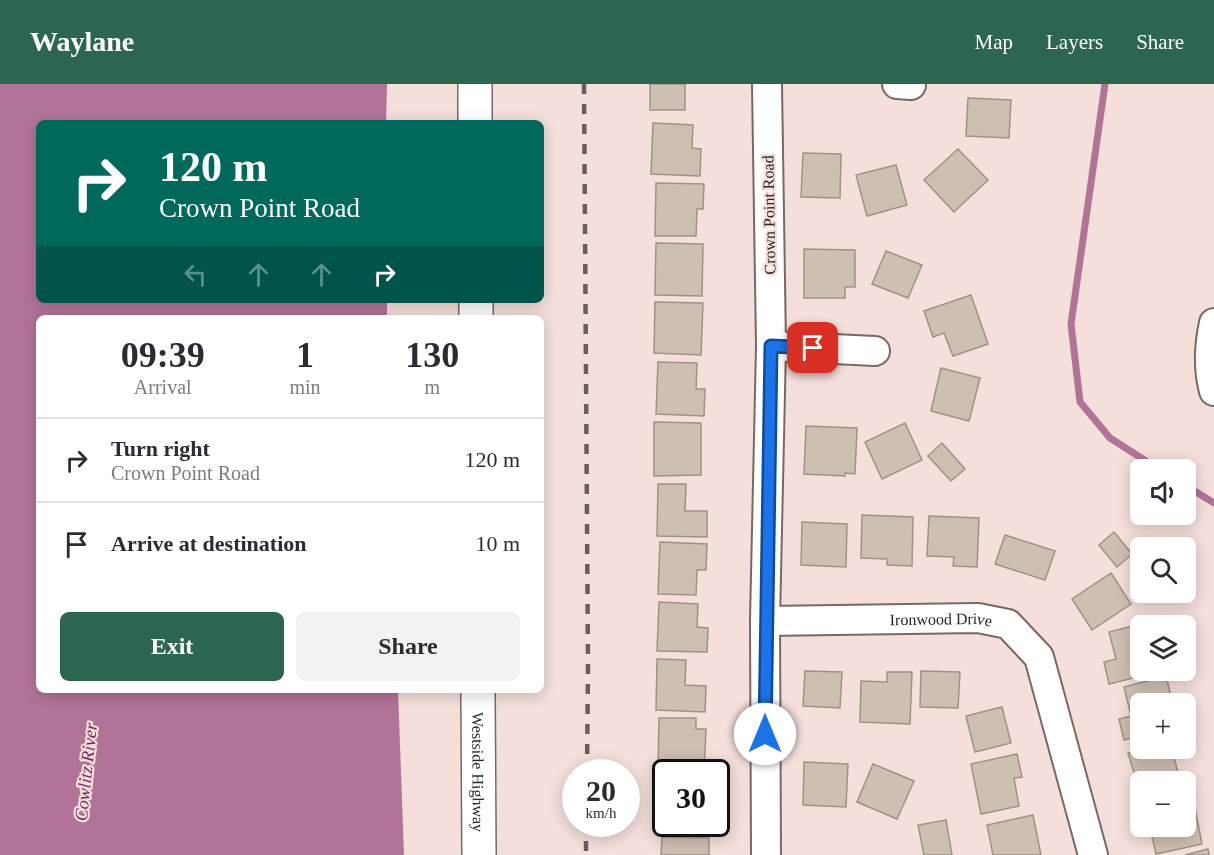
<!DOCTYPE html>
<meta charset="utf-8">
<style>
body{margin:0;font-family:Georgia,serif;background:#f2f2f3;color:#2b2b33;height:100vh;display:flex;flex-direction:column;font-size:22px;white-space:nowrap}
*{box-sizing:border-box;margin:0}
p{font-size:20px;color:#7c7c81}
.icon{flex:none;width:33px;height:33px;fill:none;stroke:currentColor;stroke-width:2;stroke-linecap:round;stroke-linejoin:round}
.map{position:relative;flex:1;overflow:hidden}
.drawer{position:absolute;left:36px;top:231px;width:508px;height:378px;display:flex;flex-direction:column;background:#fff;border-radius:9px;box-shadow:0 3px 15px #0003}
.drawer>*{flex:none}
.banner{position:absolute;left:36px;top:36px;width:508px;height:183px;border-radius:9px;box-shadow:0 3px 15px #0003;background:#00695c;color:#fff;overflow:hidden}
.fabs{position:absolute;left:1130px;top:375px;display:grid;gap:12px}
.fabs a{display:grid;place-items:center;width:66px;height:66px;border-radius:9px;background:#fff;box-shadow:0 3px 15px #0003;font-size:30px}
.speed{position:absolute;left:562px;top:675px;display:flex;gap:12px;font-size:30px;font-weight:700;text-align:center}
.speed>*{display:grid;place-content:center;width:78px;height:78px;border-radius:50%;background:#fff;box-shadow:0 3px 15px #0003;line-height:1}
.speed small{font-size:15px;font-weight:400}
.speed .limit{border:3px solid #111;border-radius:9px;background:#fff;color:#111}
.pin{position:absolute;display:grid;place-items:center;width:51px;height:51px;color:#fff;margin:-26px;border-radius:12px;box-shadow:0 3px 9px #0006}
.me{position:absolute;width:66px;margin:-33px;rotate:0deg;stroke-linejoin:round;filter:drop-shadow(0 0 4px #0008)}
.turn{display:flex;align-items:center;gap:21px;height:126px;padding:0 24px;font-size:27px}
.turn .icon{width:78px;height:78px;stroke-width:2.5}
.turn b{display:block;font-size:42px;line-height:51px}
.lanes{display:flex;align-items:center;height:57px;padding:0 24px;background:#0003;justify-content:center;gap:30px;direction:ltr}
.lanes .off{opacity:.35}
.eta{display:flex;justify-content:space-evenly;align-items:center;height:102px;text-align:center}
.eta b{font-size:36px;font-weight:700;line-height:42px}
.button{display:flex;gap:12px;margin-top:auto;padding:12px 24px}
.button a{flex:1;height:69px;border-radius:9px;background:#2d664e;color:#fff;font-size:24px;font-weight:700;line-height:69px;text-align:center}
.button a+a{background:#f2f2f3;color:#2b2b33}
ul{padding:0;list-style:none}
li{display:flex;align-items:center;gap:18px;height:84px;padding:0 24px;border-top:2px solid #e1e1e2}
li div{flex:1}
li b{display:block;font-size:22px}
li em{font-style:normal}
header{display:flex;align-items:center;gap:36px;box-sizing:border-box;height:84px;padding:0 30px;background:#2d664e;color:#fff}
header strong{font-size:28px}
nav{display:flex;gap:33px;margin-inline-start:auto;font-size:21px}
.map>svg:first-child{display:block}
.water{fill:#b17498}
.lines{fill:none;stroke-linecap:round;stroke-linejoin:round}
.stream{stroke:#b17498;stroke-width:7}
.building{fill:#cebfb3;stroke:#a09186;stroke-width:1.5}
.minor-casing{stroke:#7a6864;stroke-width:32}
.major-casing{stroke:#7a6864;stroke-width:36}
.minor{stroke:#fff;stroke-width:28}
.major{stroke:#fff;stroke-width:33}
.rail{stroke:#6a5e5b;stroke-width:4.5;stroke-dasharray:10 10;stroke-linecap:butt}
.route-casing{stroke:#114b97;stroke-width:15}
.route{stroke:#1a73e8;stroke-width:10}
.labels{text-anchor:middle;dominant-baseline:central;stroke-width:4.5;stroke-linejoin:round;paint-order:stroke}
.street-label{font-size:16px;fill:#2e2624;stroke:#f4dfda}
.water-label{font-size:18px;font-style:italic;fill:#732859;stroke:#f4dfda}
</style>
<header>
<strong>Waylane</strong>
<nav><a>Map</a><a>Layers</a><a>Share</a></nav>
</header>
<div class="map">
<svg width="1214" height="771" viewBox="0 0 1214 771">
<rect width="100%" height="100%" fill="#f4dfda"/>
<polygon class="water" points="0,0 387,0 386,39 39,39 39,216 387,216 387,234 39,234 39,606 398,606 404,771 0,771"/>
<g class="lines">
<g class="stream">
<polyline points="1105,0 1071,240 1080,318 1110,354 1160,386"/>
<polyline points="1185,401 1214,419"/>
</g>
</g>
<g class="building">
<rect x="650" y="0" width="35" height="26"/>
<polygon points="968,14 1011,16 1009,54 966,52"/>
<polygon points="653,39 693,41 692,64 701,65 700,92 651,90"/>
<polygon points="958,65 988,96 954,128 924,96"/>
<polygon points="803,69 841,70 840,114 801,113"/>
<polygon points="896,81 907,121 867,132 856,91"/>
<polygon points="656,99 704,100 703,125 697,125 696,152 655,152"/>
<polygon points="656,159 703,160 702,212 655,211"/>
<polygon points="804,165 855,166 855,203 845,203 845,214 804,214"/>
<polygon points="886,167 922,181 908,214 872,200"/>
<polygon points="971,211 988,260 953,272 944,249 933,253 924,227"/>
<polygon points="655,218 703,219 701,271 654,269"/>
<polygon points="658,278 697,279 696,305 705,305 704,332 656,330"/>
<polygon points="941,284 980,294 969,337 931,327"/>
<polygon points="654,338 701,339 701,391 654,392"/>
<polygon points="905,339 922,376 882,395 865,358"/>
<polygon points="806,342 857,344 855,390 845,389 845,392 804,390"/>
<polygon points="942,359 965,385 951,397 928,372"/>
<polygon points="658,400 686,400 685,427 707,427 707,453 657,452"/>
<polygon points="862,431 913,433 912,482 887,481 887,475 861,474"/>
<polygon points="929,432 979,434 977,483 953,482 954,473 927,472"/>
<polygon points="802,438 847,440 846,483 801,481"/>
<polygon points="1114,448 1132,470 1117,483 1099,461"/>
<polygon points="1005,451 1055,467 1045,496 995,480"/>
<polygon points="660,458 707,460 706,486 697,486 696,511 658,510"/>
<polygon points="1111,489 1131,520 1092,546 1072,515"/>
<polygon points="659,518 698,520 697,543 708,544 707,568 657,567"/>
<polygon points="1145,539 1146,542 1140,542 1140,586 1157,588 1109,600 1104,578 1116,575 1109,548"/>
<polygon points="657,575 686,576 685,601 706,602 705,628 656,626"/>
<polygon points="805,587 842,588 840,624 803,622"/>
<polygon points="921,587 960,588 958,624 920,623"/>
<polygon points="887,588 912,588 910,640 860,638 861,597 887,598"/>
<polygon points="1166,592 1173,620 1140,620 1140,652 1124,656 1119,635 1131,632 1124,603"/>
<polygon points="1002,623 1011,659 975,668 966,632"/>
<polygon points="659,634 696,634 696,645 706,645 704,687 658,685"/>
<polygon points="1142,664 1171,664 1181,698 1140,698 1140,708 1128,669"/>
<polygon points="1017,670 1022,693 1014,694 1019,722 981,730 971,680"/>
<polygon points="804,678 848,680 846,723 803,721"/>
<polygon points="873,680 914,697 897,735 857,718"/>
<polygon points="660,693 666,693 666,740 703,740 703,747 659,745"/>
<polygon points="1192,709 1202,760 1156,770 1151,748 1159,747 1158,742 1185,742 1185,711"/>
<polygon points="1033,731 1041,771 993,771 987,741"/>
<polygon points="946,736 952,771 924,771 918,741"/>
<polygon points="662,753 709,754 709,771 661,771"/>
<polygon points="1208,765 1209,771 1185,771"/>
</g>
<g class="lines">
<defs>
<g id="minor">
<polyline points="897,0 911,1"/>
<path d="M 1214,239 C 1209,262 1208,285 1214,307"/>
<polyline points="771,262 875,267"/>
<path id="s1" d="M 765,537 L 978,534 L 1008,540 L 1039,573 L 1093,771"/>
<polyline points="766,771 765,537 771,262 767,0"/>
</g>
<g id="major">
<polyline points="475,0 475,39"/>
<polyline points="476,216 476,234"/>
<path id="s2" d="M 478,606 L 479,771"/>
</g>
</defs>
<use href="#minor" class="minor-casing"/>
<use href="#major" class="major-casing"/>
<use href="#minor" class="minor"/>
<use href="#major" class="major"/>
<g class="rail">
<polyline points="584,0 588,581 587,688"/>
<polyline points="586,767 586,740"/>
</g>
</g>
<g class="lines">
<defs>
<polyline id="route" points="765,650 771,262 813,264"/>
</defs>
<use href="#route" class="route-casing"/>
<use href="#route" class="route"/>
</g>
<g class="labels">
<g class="street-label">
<text transform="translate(769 131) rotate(-91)">Crown Point Road</text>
<text stroke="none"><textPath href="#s1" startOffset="176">Ironwood Drive</textPath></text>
<text stroke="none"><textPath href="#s2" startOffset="82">Westside Highway</textPath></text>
</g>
<g class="water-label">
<text transform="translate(86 688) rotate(-84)">Cowlitz River</text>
</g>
</g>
</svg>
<div class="fabs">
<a><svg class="icon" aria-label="sound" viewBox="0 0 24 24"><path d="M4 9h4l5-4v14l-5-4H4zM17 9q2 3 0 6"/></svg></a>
<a><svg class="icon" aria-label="search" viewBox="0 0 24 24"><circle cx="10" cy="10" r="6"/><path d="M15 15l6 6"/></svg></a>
<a><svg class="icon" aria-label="layers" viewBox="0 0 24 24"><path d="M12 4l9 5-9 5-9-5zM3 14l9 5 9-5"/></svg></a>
<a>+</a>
<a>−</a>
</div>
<div class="speed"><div>20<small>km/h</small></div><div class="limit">30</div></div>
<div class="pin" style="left:813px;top:264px;background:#d93025"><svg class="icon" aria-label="arrive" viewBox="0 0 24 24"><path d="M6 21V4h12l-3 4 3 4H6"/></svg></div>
<svg class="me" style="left:765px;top:650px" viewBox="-20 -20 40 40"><circle r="19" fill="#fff"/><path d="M0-13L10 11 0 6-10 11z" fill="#1a73e8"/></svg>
<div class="banner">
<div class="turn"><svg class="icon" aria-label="right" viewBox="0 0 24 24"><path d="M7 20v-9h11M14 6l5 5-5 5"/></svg><div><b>120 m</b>Crown Point Road</div></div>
<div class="lanes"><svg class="icon off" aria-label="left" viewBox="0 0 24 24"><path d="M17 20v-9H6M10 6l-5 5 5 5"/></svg><svg class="icon off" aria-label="ahead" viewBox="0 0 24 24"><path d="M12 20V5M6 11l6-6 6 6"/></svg><svg class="icon off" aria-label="ahead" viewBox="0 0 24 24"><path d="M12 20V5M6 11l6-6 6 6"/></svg><svg class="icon" aria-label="right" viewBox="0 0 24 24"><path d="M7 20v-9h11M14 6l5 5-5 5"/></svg></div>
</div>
<section class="drawer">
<div class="eta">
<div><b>09:39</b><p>Arrival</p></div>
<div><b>1</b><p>min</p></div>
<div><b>130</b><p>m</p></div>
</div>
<ul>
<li><svg class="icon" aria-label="right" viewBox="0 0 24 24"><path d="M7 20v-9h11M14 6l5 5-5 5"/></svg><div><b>Turn right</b><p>Crown Point Road</p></div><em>120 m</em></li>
<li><svg class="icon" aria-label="arrive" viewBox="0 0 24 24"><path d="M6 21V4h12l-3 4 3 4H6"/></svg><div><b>Arrive at destination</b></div><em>10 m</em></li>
</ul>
<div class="button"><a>Exit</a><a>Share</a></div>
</section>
</div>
